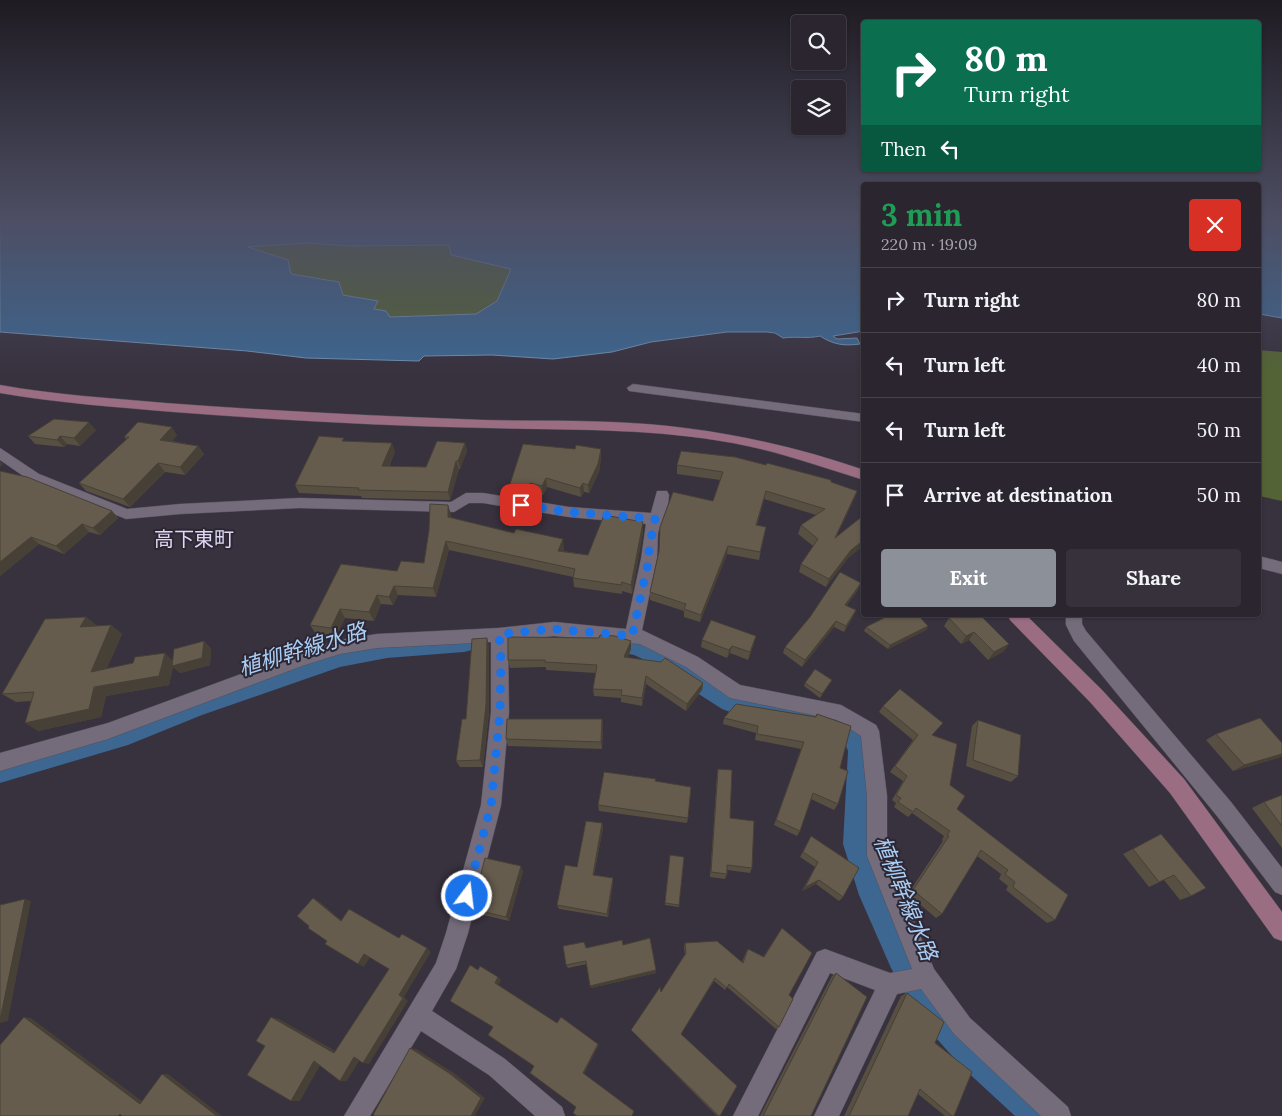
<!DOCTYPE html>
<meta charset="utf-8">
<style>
body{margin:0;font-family:Lora,"Noto Sans JP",serif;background:#36313a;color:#f1f3f6;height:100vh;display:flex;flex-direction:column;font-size:19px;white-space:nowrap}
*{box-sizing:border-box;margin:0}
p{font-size:16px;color:#a5a5aa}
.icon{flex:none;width:28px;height:28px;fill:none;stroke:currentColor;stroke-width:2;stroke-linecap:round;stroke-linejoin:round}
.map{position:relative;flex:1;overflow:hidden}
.sheet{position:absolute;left:861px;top:182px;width:400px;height:435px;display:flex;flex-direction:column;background:#2a252e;border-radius:5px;box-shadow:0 1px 4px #0004,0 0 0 1px #46424a}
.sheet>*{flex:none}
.hud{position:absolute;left:861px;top:20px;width:400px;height:152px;border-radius:5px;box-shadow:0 1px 4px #0004,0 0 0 1px #46424a;background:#0b6e4f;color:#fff;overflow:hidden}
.tools{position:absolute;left:791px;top:15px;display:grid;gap:10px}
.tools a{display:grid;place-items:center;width:55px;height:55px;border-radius:5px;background:#2a252e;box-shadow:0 1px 4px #0004,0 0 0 1px #46424a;font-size:25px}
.pin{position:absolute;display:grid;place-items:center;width:42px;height:42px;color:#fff;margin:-21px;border-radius:10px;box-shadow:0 2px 8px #0006}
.me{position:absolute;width:55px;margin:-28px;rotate:15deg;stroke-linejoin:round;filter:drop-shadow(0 0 4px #0008)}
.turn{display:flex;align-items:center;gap:18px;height:105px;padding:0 20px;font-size:22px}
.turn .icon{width:65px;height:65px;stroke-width:2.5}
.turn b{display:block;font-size:35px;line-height:42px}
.then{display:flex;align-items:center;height:48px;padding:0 20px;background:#0003;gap:10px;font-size:19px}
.round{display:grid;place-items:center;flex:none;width:52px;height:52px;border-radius:5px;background:#36313a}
.overview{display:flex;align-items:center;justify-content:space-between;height:85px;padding:0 20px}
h1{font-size:30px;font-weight:800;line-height:38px;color:#1e9e55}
.cta{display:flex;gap:10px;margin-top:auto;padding:10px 20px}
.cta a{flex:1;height:58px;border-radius:5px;background:#8c9099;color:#fff;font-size:20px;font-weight:800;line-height:58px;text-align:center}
.cta a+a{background:#36313a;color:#f1f3f6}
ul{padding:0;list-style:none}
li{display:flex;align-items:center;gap:15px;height:65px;padding:0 20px;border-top:1px solid #46424a}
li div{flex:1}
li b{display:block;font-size:19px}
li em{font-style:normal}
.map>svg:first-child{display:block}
.green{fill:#546335}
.water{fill:#3d6690;stroke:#738eae;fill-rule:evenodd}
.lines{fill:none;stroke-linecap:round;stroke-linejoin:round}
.canal{fill:#3d6690;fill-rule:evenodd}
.street-casing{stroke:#554f5b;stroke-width:1}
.secondary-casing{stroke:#554f5b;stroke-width:1}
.street{fill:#746c7b;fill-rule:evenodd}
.secondary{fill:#9a6d83;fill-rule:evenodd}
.wall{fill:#574f42}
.shaded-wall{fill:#474036}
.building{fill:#655c4d;stroke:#474036}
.route{stroke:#1a73e8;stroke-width:9;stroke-dasharray:0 16.2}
.labels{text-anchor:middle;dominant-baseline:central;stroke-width:4;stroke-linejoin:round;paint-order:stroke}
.quarter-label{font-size:20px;fill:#ded8f5;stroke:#2d2734}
.near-water-label{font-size:22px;font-style:italic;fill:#a9cdf4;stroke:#2d2734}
</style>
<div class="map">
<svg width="1282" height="1116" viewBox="0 0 1282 1116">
<rect width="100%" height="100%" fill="#38313e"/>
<g class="green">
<polygon points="306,243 350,246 449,245 452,255 511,269 497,301 476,314 390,317 374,309 378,301 343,295 339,282 290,274 246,247"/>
<polygon points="1259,350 1282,352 1282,501 1259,496"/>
</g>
<g class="water">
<path d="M 0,219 L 864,219 L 864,331 L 833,336 L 837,339 L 857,338 L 860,344 C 844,346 834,345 820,336 C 807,339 796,336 783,338 L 775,333 L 767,332 L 727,332 L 651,342 L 612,352 L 553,359 L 492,355 L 424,356 L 419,361 L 306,358 L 247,351 L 0,332 ZM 306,243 L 350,246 L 449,245 L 451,255 L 511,269 L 497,301 L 476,314 L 390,317 L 386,311 L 374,309 L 378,301 L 343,295 L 339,282 L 291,274 L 288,260 L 248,247 Z"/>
<polygon points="1259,219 1282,219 1282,318 1259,314"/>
</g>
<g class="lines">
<g class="canal">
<polygon points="605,632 636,636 665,648 735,691 834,710 860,723 872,751 869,844 886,891 911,948 941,997 984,1045 1051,1104 1055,1116 1015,1116 962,1067 919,1019 891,968 859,895 843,844 848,751 843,739 830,731 730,712 722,709 649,662 634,655 597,648 594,641 597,634"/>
<polygon points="464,634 472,636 475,643 472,650 464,652 387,658 340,667 202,715 128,745 0,783 0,759 128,723 198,695 340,647 387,638"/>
</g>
<defs>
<g id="street">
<polygon points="633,384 864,414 864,422 629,391 627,388"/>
<polygon points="0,448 39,474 127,509 180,504 299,498 451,502 466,493 483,493 569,507 651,513 657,491 667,491 669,495 668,504 658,533 657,559 642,630 698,657 740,685 841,705 876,725 879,731 887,796 887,856 934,969 970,1018 1068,1107 1071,1116 1041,1116 954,1034 921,989 897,994 839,1116 814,1116 875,990 830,973 758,1116 733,1116 817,952 825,949 890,973 912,969 867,856 867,796 861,736 837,720 730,698 686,667 640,644 554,636 508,641 509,712 501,805 468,933 456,969 432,1011 505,1059 562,1107 565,1116 535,1116 489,1075 421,1031 370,1116 344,1116 436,963 446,933 481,805 491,712 491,642 377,648 340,654 302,666 108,739 0,771 0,753 108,723 301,652 340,640 377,634 499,628 554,622 626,629 641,559 646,524 569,517 483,503 469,503 454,512 299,508 180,514 126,519 29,480 0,460"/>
<polygon points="1259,556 1282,562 1282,574 1259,568"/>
<polygon points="1066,615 1082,615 1082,624 1086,631 1231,802 1282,868 1282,895 1275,892 1217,816 1074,641 1066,625"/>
</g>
<g id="secondary">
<path d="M 0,385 C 55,395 110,398 165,403 C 271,411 378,416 484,420 C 526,421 569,420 611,422 C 697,425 782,442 864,470 L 864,480 C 821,467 777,451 733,443 C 652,428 570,430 489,428 C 384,426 279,420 174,412 C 116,407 58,403 0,393 Z"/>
<polygon points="1008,615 1026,615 1102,690 1184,779 1282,912 1282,941 1274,938 1170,793 1090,702 1010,620"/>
</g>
</defs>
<use href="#street" class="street-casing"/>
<use href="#secondary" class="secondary-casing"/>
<use href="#street" class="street"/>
<use href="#secondary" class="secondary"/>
</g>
<g class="wall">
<polygon points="96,430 80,446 67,444 64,447 35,444 28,436"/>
<polygon points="177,435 172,441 198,446 204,454 185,475 165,472 130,507 86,491 79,483 127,440 124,437"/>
<polygon points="346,441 395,451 389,467 426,467 465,443 467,451 460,469 459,469 450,500 362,498 361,496 299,493 295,485"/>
<polygon points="575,449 601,449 601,458 599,472 589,493 584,492 581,497 547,487 543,495 531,492 529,496 512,492 510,484"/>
<polygon points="677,465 831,482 857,491 854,499 836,537 864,515 864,545 848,558 826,587 799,572 801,564 813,546 798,534 801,525 816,515 764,499 757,525 766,527 759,560 727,554 700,622 684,617 684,611 650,600 650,592 713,501 720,480 677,474"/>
<polygon points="0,471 112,511 118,518 100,535 89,532 64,554 39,544 0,576"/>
<polygon points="451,514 451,517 564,549 563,551 588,555 643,532 632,594 622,591 622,594 574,587 573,577 449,550 436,597 398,595 393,605 381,604 374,621 345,618 336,636 316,634 310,625 397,571 424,563"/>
<polygon points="861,583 858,590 847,605 853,617 844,632 834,627 802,667 783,653 785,647"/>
<polygon points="86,617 97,626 111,625 122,634 107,668 172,660 204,641 211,649 210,665 180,673 173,667 169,685 106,696 101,717 38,731 31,701 16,702 2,694"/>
<polygon points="949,618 1009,644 1003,652 988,660 969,640 961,644 944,626"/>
<polygon points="928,626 926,630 888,649 864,631 866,627"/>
<polygon points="702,640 754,644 748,660 730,653 727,658 701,647"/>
<polygon points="631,641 631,649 628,657 703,683 702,690 686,711 646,684 642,706 621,702 621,698 594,696 593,689 596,673 546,670 546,667 510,668 508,660"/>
<polygon points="489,646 489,712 483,767 460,767 456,761 466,719"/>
<polygon points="832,680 820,698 804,686 805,683"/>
<polygon points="883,706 933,735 950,785 957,809 1055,920 1047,923 1006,890 1008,886 999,879 1001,874 977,856 942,914 936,918 908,894 943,841 942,840 944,836 912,813 908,817 894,807 896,803 892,800 903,781 890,772 913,740 879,712"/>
<polygon points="817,714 840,768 838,804 834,810 811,799 800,831 797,836 774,825 801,749 755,740 756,733 723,724 724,718 815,717"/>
<polygon points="602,719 603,726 602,749 508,746 506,739"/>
<polygon points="978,720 1018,776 1011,782 966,766 972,726"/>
<polygon points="1216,734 1282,743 1282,756 1278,758 1233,771 1206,740"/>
<polygon points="718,769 730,818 752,868 750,873 727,870 727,874 725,879 710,877 717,775"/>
<polygon points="655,781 688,818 687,823 599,811 598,805"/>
<polygon points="1282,795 1282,848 1252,808 1264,802"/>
<polygon points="602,823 603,828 594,875 613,878 613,882 608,917 559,909 557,905"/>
<polygon points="1161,834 1191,896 1180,900 1164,880 1149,887 1123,854"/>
<polygon points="811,836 843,897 839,901 816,884 802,891 815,867 800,857"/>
<polygon points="684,857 679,907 665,905 670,858"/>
<polygon points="523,871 509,921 475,913 472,909"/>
<polygon points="782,928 789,995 779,1027 776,1029 727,987 725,990 714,981 681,1034 720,1116 717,1116 631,1030 661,992 685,955 684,947 685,943 742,962 746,952 748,949 763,957"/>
<polygon points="586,945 586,948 623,945 656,970 656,973 591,988 587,964 568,968 566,965"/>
<polygon points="836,973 811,1116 760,1116 832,976"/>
<polygon points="907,993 935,1043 954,1116 945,1116 918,1094 908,1116 844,1116 901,996"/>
</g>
<g class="shaded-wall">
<polygon points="89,422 96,430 80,446 74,438"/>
<polygon points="172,427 177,435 166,448 160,440"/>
<polygon points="60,436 67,444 64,447 57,440"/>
<polygon points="392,443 395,451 385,475 382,466"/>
<polygon points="465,443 467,451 460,469 458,461"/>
<polygon points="198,446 204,454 185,475 180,467"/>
<polygon points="601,449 601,458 599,472 589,493 588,485"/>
<polygon points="0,461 3,464 0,467"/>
<polygon points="456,461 459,469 450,500 448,492"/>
<polygon points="158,463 165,472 130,507 123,499"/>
<polygon points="546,478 547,487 543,495 542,486"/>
<polygon points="530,483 531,492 529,496 527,488"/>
<polygon points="583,483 584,492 581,497 580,488"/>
<polygon points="857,491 854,499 832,546 835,538"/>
<polygon points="448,505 451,514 451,526 448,517"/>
<polygon points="112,511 118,518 100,535 93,528"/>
<polygon points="643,522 643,532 632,594 631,585"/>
<polygon points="82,524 89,532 64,554 56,546"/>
<polygon points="31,537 39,544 0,576 0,562"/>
<polygon points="563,539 564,549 559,560 558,551"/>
<polygon points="864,540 864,545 848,558 826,587 829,579 851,550"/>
<polygon points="446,541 449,550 436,597 433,588"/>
<polygon points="728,546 727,554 700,622 701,615"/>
<polygon points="861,583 858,590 843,611 845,605"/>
<polygon points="394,586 398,595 393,605 389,597"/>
<polygon points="377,595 381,604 374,621 369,612"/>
<polygon points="340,609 345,618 336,636 331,628"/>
<polygon points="856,610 853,617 844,632 846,626"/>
<polygon points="86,617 97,626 80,627"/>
<polygon points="836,621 834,627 802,667 805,660"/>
<polygon points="111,625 122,634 102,680 91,672"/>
<polygon points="928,626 926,630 888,649 890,645"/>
<polygon points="974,632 969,640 961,644 966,636"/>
<polygon points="756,636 754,644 748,660 750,652"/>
<polygon points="487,638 489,646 489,712 483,767 480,760"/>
<polygon points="204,641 211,649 210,665 180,673 173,667 169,685 106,696 101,717 38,731 25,723 165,653 174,662"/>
<polygon points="631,641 631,649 625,664 624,657"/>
<polygon points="1009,644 1003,652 988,660 994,652"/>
<polygon points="732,646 730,653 727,658 729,650"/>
<polygon points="646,676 646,684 642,706 642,698"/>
<polygon points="703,683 702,690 686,711 687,704"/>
<polygon points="602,719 603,726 602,749 601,742"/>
<polygon points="1282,754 1282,756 1278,758 1233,771 1244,765"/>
<polygon points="602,823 603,828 593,879 593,875"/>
<polygon points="521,866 523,871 509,921 506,917"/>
<polygon points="613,878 613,882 608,917 607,914"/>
<polygon points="819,880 816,884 802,891 805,887"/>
<polygon points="313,898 320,902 347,925 341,921"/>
<polygon points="25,899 31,901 8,1021 0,1023 0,1020"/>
<polygon points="427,948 431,952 404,997 408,1001 369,1064 363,1063 399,995"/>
<polygon points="364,954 370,957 364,967 358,964"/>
<polygon points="656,970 656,973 591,988 590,986"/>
<polygon points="498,977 501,980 498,986 495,983"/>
<polygon points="24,1017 31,1018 146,1104 140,1104"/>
<polygon points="271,1017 279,1019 341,1054 334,1053"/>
<polygon points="598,1044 599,1045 584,1074 583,1073"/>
<polygon points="410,1048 416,1049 454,1073 485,1098 475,1116 471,1116"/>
<polygon points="354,1057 361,1058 347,1081 340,1081"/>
<polygon points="314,1061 322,1062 300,1101 291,1101"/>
<polygon points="162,1074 168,1074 222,1116 217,1116"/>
</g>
<g class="building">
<polygon points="54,419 89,422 74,438 60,436 57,440 28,436"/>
<polygon points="138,422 172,427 160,440 198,446 180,467 158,463 123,499 79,483 129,437 124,437"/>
<polygon points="319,436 344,438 342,441 392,443 382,466 426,467 437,441 465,443 458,461 456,461 448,492 358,490 359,488 295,485"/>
<polygon points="523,444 575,449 576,445 601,449 598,464 588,485 583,483 580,488 546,478 542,486 530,483 527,488 510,484"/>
<polygon points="681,451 735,457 766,465 767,463 831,480 831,482 857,491 835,538 864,515 864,540 851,550 829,579 801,564 818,539 801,525 825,509 766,491 756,525 766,527 760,552 728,546 701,615 684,609 686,604 650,592 659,551 660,527 673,492 713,501 723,472 677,465"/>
<polygon points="0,471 27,477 112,511 93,528 82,524 56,546 31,537 0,562"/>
<polygon points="430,504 448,505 448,517 514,533 516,529 563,539 558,551 588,555 604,515 643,522 631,585 622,582 621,585 573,578 575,569 446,541 433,588 394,586 389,597 377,595 369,612 340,609 331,628 310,625 341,564 397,571 401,561 424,563 429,530"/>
<polygon points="840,572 861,583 845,605 856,610 846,626 836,621 805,660 785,647 810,617"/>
<polygon points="890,615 918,615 928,626 890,645 866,627"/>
<polygon points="954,615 980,615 1009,644 994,652 974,632 966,636 949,618"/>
<polygon points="86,617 80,627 111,625 91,672 133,663 135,657 165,653 159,676 94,687 89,709 25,723 34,692 2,694 45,619"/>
<polygon points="711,620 756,636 750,652 732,646 729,650 702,640"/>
<polygon points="600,635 615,636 631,641 624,657 661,662 665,658 703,683 687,704 646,676 642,698 621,695 622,690 593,689 597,665 545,662 545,660 508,660 508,637 599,638"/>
<polygon points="487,638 486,705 480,760 456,761 462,719 466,719 472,639"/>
<polygon points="204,641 202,658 172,666 174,649"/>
<polygon points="815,669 832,680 822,694 805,683"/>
<polygon points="900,689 943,723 932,735 957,744 950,785 965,796 957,809 1068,895 1055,920 1013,887 1015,882 1005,874 1008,870 981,850 942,914 913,890 949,836 947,835 950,831 916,808 913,812 898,802 901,798 896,795 907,776 895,766 918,735 883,706"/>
<polygon points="736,704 816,717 817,714 851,726 840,768 848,771 838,804 813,793 800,831 776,820 804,742 757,734 758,726 724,718"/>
<polygon points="1260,718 1282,743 1282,754 1244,765 1216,734"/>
<polygon points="507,719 602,719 601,742 506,739"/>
<polygon points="978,720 1021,735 1018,776 973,760"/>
<polygon points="718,769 732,770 730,818 754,821 752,868 727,865 727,874 711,872"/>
<polygon points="604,772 656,779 655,781 691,787 688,818 598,805"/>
<polygon points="1282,795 1282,826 1264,802"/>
<polygon points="586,821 602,823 593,875 613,878 607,914 557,905 565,865 577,867"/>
<polygon points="1161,834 1206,888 1191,896 1174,875 1159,882 1133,849"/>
<polygon points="811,836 859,868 843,897 819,880 805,887 818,862 803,852"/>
<polygon points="670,855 684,857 679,905 665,903"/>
<polygon points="485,858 521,866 506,917 472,909"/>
<polygon points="313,898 341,921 349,909 399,938 402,934 427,948 399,995 403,998 363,1063 354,1057 340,1081 314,1061 291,1101 247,1075 265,1046 256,1041 271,1017 334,1053 389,969 364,954 358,964 325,944 327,941 308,928 309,926 297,916"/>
<polygon points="25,899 0,1020 0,905"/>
<polygon points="782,928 812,953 789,995 793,999 779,1027 729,984 727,988 715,978 681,1034 737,1086 720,1116 719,1116 631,1030 660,987 661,992 686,953 685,943 717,941 743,963 748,949 764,957"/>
<polygon points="650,938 656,970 590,986 586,961 566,965 563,946 584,942 586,948 622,940 623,945"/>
<polygon points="470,965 478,970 480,966 498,977 495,983 557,1023 561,1017 598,1044 583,1073 634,1111 632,1116 577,1116 573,1113 576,1107 530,1073 534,1066 488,1035 493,1027 450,1001"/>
<polygon points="836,973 867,997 811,1116 763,1116"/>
<polygon points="907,993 944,1022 935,1043 972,1072 954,1116 952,1116 920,1089 908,1116 849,1116"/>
<polygon points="24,1017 140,1104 162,1074 217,1116 122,1116 120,1114 118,1116 0,1116 0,1045"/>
<polygon points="410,1048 449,1073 481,1098 471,1116 375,1116 373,1115"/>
</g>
<linearGradient id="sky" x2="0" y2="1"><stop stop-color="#1f1b22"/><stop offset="0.58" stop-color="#4d4e63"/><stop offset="1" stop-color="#4d4e63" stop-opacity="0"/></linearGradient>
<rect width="1282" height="375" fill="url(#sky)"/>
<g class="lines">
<polyline class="route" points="467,896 491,805 500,712 501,660 499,634 554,629 632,636 649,559 649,549 655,519 569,512 521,505"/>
</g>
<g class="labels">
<g class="quarter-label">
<text x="194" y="538">高下東町</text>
</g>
<g class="near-water-label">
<text transform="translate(302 649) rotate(-17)">植柳幹線水路</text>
<text transform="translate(906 898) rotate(68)">植柳幹線水路</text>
</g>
</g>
</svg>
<div class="tools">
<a><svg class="icon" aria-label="search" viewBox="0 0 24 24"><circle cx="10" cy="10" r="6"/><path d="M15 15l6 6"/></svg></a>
<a><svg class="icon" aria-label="layers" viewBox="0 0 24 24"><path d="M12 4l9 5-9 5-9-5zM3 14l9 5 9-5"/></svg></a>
</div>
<div class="pin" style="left:521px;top:505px;background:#d93025"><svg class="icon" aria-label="arrive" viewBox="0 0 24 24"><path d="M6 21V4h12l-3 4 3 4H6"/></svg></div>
<svg class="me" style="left:467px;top:896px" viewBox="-20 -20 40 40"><circle r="17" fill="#1a73e8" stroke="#fff" stroke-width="3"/><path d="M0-11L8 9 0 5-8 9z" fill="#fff"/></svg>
<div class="hud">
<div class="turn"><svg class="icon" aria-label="right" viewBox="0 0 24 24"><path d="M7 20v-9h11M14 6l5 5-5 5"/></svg><div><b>80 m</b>Turn right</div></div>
<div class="then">Then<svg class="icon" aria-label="left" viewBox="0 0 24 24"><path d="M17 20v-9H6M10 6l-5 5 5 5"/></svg></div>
</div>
<section class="sheet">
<div class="overview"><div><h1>3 min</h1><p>220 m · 19:09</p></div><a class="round" style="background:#d93025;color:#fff"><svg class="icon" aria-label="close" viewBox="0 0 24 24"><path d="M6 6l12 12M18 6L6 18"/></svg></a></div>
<ul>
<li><svg class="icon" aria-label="right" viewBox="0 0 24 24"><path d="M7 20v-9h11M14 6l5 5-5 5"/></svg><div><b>Turn right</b></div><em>80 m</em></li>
<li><svg class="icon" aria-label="left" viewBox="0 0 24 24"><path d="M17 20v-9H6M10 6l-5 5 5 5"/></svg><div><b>Turn left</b></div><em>40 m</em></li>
<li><svg class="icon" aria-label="left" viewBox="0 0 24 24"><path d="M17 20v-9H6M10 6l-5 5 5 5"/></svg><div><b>Turn left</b></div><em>50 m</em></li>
<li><svg class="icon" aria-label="arrive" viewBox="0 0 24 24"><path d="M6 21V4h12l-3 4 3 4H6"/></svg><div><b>Arrive at destination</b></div><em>50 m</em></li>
</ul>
<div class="cta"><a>Exit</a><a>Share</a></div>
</section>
</div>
